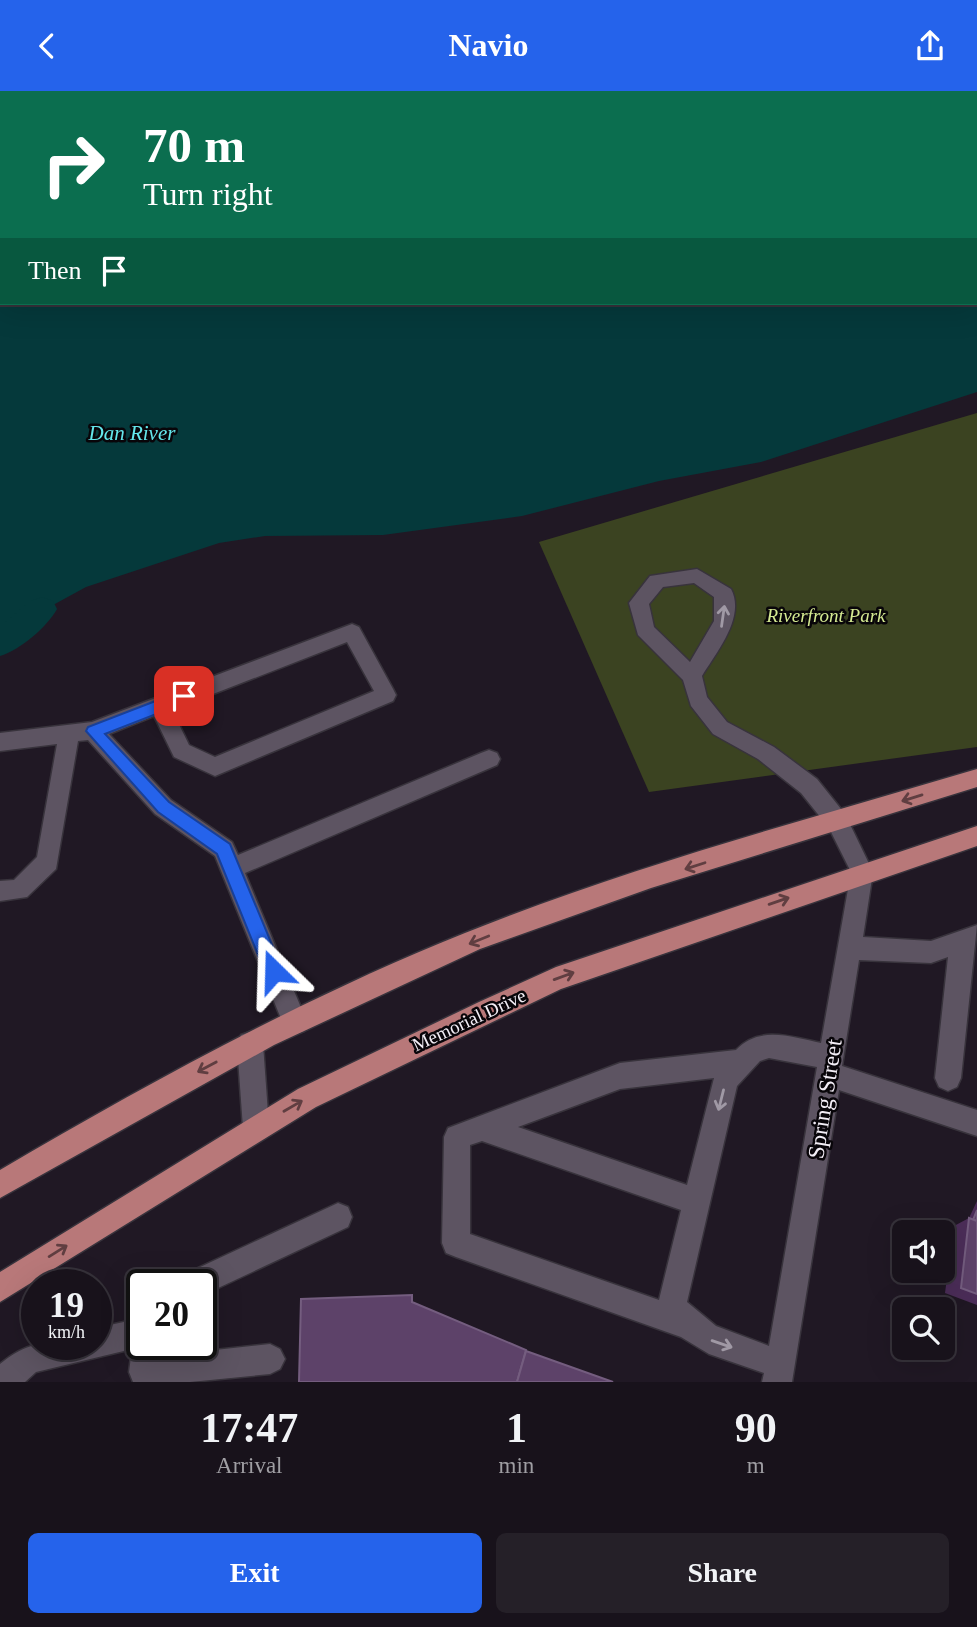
<!DOCTYPE html>
<style>
body{margin:0;font-family:Georgia,serif;background:#252028;color:#f1f3f6;height:100vh;display:flex;flex-direction:column;font-size:26px;white-space:nowrap}
*{box-sizing:border-box;margin:0}
p{font-size:23px;color:#9f9ea3}
.icon{flex:none;width:38px;height:38px;fill:none;stroke:currentColor;stroke-width:2;stroke-linecap:round;stroke-linejoin:round}
.map{position:relative;height:1291px;overflow:hidden}
.side{display:flex;flex-direction:column;background:#18121b;flex:1}
.side>*{flex:none}
.hud{position:absolute;left:0px;top:0px;width:978px;height:214px;box-shadow:0 7px 28px #0002,0 0 0 2px #36323a;background:#0b6e4f;color:#fff;overflow:hidden}
.tools{position:absolute;left:892px;top:1129px;display:grid;gap:14px}
.tools a{display:grid;place-items:center;width:63px;height:63px;border-radius:10px;background:#18121b;box-shadow:0 7px 28px #0002,0 0 0 2px #36323a;font-size:35px}
.speed{position:absolute;left:21px;top:1178px;display:flex;gap:14px;font-size:35px;font-weight:700;text-align:center}
.speed>*{display:grid;place-content:center;width:91px;height:91px;border-radius:50%;background:#18121b;box-shadow:0 7px 28px #0002,0 0 0 2px #36323a;line-height:1}
.speed small{font-size:18px;font-weight:400}
.speed .limit{border:4px solid #111;border-radius:10px;background:#fff;color:#111}
.pin{position:absolute;display:grid;place-items:center;width:60px;height:60px;color:#fff;margin:-30px;border-radius:14px;box-shadow:0 4px 10px #0006}
.me{position:absolute;width:77px;margin:-38px;rotate:338deg;stroke-linejoin:round;filter:drop-shadow(0 0 5px #0008)}
.turn{display:flex;align-items:center;gap:24px;height:147px;padding:0 28px;font-size:32px}
.turn .icon{width:91px;height:91px;stroke-width:2.5}
.turn b{display:block;font-size:49px;line-height:60px}
.then{display:flex;align-items:center;height:66px;padding:0 28px;background:#0003;gap:14px;font-size:26px}
.eta{display:flex;justify-content:space-evenly;align-items:center;height:119px;text-align:center}
.eta b{font-size:42px;font-weight:700;line-height:49px}
.primary-button{display:flex;gap:14px;margin-top:auto;padding:14px 28px}
.primary-button a{flex:1;height:80px;border-radius:10px;background:#2563eb;color:#fff;font-size:28px;font-weight:700;line-height:80px;text-align:center}
.primary-button a+a{background:#252028;color:#f1f3f6}
header{display:flex;justify-content:space-between;align-items:center;height:91px;padding:0 28px;background:#2563eb;color:#fff;font-size:32px;font-weight:700}
.map>svg:first-child{display:block}
.green{fill:#3b4321}
.water{fill:#05393b}
.lines{fill:none;stroke-linecap:round;stroke-linejoin:round}
.canal{fill:#05393b;fill-rule:evenodd}
.minor-casing{stroke:#38333c;stroke-width:3}
.major-casing{stroke:#38333c;stroke-width:3}
.path{stroke:#76707a;stroke-width:2.5;stroke-dasharray:3.5 3.5;stroke-linecap:butt}
.minor{fill:#5d5462;fill-rule:evenodd}
.major{fill:#b87879;fill-rule:evenodd}
.wall{fill:#4b2d58}
.shaded-wall{fill:#321c3c}
.building{fill:#5d4269;stroke:#745d7f;stroke-width:2}
.oneway{stroke:#a099a5}
.oneway2{stroke:#603e41}
.route{fill:#2563eb;stroke:#184099;stroke-width:2}
.labels{text-anchor:middle;dominant-baseline:central;stroke-width:5;stroke-linejoin:round;paint-order:stroke}
.park-label{font-size:19px;font-style:italic;fill:#d4e991;stroke:#080509}
.street-label{font-size:19px;fill:#f3eef6;stroke:#080509}
.water-label{font-size:21px;font-style:italic;fill:#64e6eb;stroke:#080509}
.near-street-label{font-size:23px;fill:#f3eef6;stroke:#080509}
</style>
<header><svg class="icon" aria-label="back" viewBox="0 0 24 24"><path d="M15 5l-7 7 7 7"/></svg>Navio<svg class="icon" aria-label="share" viewBox="0 0 24 24"><path d="M12 15V3M7 8l5-5 5 5M5 13v7h14v-7"/></svg></header>
<div class="map">
<svg width="977" height="1291" viewBox="0 0 977 1291">
<rect width="100%" height="100%" fill="#201824"/>
<polygon class="green" points="977,322 977,656 649,701 539,451"/>
<polygon class="water" points="514,0 977,0 977,301 761,371 659,390 522,425 383,444 265,445 219,452 86,496 0,543 0,90 2,212 976,212 976,2 503,2"/>
<g class="lines">
<path class="canal" d="M 42,506 L 53,510 L 57,518 C 47,536 20,559 0,565 L 0,535 L 31,510 Z"/>
<defs>
<g id="minor">
<rect x="86" y="0" width="12" height="2"/>
<rect x="187" y="0" width="12" height="2"/>
<path d="M 697,478 L 731,498 C 746,526 716,562 702,585 L 707,606 L 727,631 L 774,656 L 817,688 L 845,723 L 873,781 L 863,846 L 931,850 L 977,834 L 961,987 L 957,996 L 948,1000 L 939,996 L 935,987 L 948,866 L 931,872 L 859,869 L 842,975 L 977,1019 L 977,1045 L 839,999 L 792,1291 L 762,1291 L 764,1282 L 709,1263 L 681,1246 L 456,1166 L 446,1162 L 442,1152 L 444,1046 L 448,1037 L 620,972 L 736,959 C 759,934 792,946 821,952 L 851,781 L 829,737 L 801,702 L 758,668 L 713,643 L 691,615 L 683,589 L 638,544 L 629,512 L 650,485 ZM 694,492 L 714,506 L 714,530 L 690,571 L 654,536 L 649,513 L 663,496 ZM 769,967 L 817,976 L 769,1255 L 716,1235 L 687,1211 L 737,995 L 760,970 ZM 714,987 L 687,1094 L 518,1036 L 620,998 ZM 482,1050 L 681,1119 L 659,1209 L 470,1143 L 470,1054 Z"/>
<path d="M 352,533 L 359,536 L 393,598 L 396,604 L 393,610 L 215,685 L 174,666 L 154,625 L 109,643 L 171,709 L 232,751 L 238,764 L 481,662 L 489,659 L 497,662 L 500,668 L 497,674 L 245,782 L 307,931 L 304,940 L 295,943 L 286,940 L 215,765 L 155,723 L 88,649 L 78,650 L 56,778 L 27,806 L 0,810 L 0,790 L 14,789 L 37,766 L 57,653 L 0,660 L 0,642 L 92,631 ZM 347,551 L 374,600 L 215,666 L 189,654 L 172,619 Z"/>
<polygon points="250,941 259,944 263,953 269,1037 265,1046 256,1050 247,1046 243,1037 237,953 241,944"/>
<polygon points="338,1112 348,1116 352,1126 348,1136 201,1205 201,1194 179,1194 183,1184"/>
<path d="M 142,1227 L 142,1253 L 162,1253 L 160,1265 L 270,1253 L 280,1258 L 285,1268 L 280,1278 L 270,1283 L 190,1291 L 133,1291 L 129,1281 L 132,1258 L 36,1281 L 25,1291 L 0,1291 L 0,1273 C 34,1245 53,1253 96,1253 L 96,1237 Z"/>
</g>
<g id="major">
<polygon points="952,0 964,0 965,2 953,2"/>
<rect x="976" y="19" width="1" height="9"/>
<path d="M 977,678 L 977,696 L 651,797 L 480,858 L 274,954 L 0,1107 L 0,1079 C 150,991 303,907 465,842 C 631,775 806,729 977,678 Z"/>
<polygon points="977,735 977,755 561,898 316,1016 0,1211 0,1181 298,998 479,911 556,876"/>
</g>
</defs>
<use href="#minor" class="minor-casing"/>
<use href="#major" class="major-casing"/>
<polyline class="path" points="373,2 385,0"/>
<use href="#minor" class="minor"/>
<use href="#major" class="major"/>
</g>
<polygon class="wall" points="977,1110 977,1214 945,1202 954,1135 969,1127"/>
<polygon class="shaded-wall" points="284,0 369,0 357,2 284,2"/>
<g class="building">
<polygon points="977,1119 977,1130 973,1129"/>
<polygon points="969,1127 977,1130 977,1203 961,1197"/>
<polygon points="412,1204 412,1211 526,1259 517,1291 299,1291 301,1208"/>
<polygon points="526,1260 613,1291 517,1291"/>
</g>
<defs><path id="oneway-shaft" d="M-6 0H5M1.5-3L5.5 0L1.5 3" fill="none" stroke-width="1.6" stroke-linecap="round" stroke-linejoin="round" transform="scale(1.75)"/></defs>
<g class="oneway">
<use href="#oneway-shaft" transform="translate(723 525) rotate(-82)"/>
<use href="#oneway-shaft" transform="translate(721 1009) rotate(104)"/>
<use href="#oneway-shaft" transform="translate(722 1253) rotate(19)"/>
</g>
<g class="oneway2">
<use href="#oneway-shaft" transform="translate(912 707) rotate(163)"/>
<use href="#oneway-shaft" transform="translate(695 775) rotate(162)"/>
<use href="#oneway-shaft" transform="translate(779 810) rotate(-19)"/>
<use href="#oneway-shaft" transform="translate(479 849) rotate(158)"/>
<use href="#oneway-shaft" transform="translate(564 885) rotate(-20)"/>
<use href="#oneway-shaft" transform="translate(207 976) rotate(152)"/>
<use href="#oneway-shaft" transform="translate(293 1015) rotate(-30)"/>
<use href="#oneway-shaft" transform="translate(58 1160) rotate(-32)"/>
</g>
<polygon class="route" points="184,599 192,605 190,610 105,643 169,711 230,753 283,880 280,886 274,888 267,886 217,763 158,721 86,640 88,636"/>
<g class="labels">
<g class="park-label">
<text x="826" y="524">Riverfront Park</text>
</g>
<g class="street-label">
<text transform="translate(469 929) rotate(-25)">Memorial Drive</text>
</g>
<g class="water-label">
<text x="132" y="342">Dan River</text>
</g>
<g class="near-street-label">
<text transform="translate(825 1008) rotate(-81)">Spring Street</text>
</g>
</g>
</svg>
<div class="tools">
<a><svg class="icon" aria-label="sound" viewBox="0 0 24 24"><path d="M4 9h4l5-4v14l-5-4H4zM17 9q2 3 0 6"/></svg></a>
<a><svg class="icon" aria-label="search" viewBox="0 0 24 24"><circle cx="10" cy="10" r="6"/><path d="M15 15l6 6"/></svg></a>
</div>
<div class="speed"><div>19<small>km/h</small></div><div class="limit">20</div></div>
<div class="pin" style="left:184px;top:605px;background:#d93025"><svg class="icon" aria-label="arrive" viewBox="0 0 24 24"><path d="M6 21V4h12l-3 4 3 4H6"/></svg></div>
<svg class="me" style="left:274px;top:880px" viewBox="-20 -20 40 40"><path d="M0-17L14 15 0 8-14 15z" fill="#2563eb" stroke="#fff" stroke-width="4"/></svg>
<div class="hud">
<div class="turn"><svg class="icon" aria-label="right" viewBox="0 0 24 24"><path d="M7 20v-9h11M14 6l5 5-5 5"/></svg><div><b>70 m</b>Turn right</div></div>
<div class="then">Then<svg class="icon" aria-label="arrive" viewBox="0 0 24 24"><path d="M6 21V4h12l-3 4 3 4H6"/></svg></div>
</div>
</div>
<section class="side">
<div class="eta">
<div><b>17:47</b><p>Arrival</p></div>
<div><b>1</b><p>min</p></div>
<div><b>90</b><p>m</p></div>
</div>
<div class="primary-button"><a>Exit</a><a>Share</a></div>
</section>
